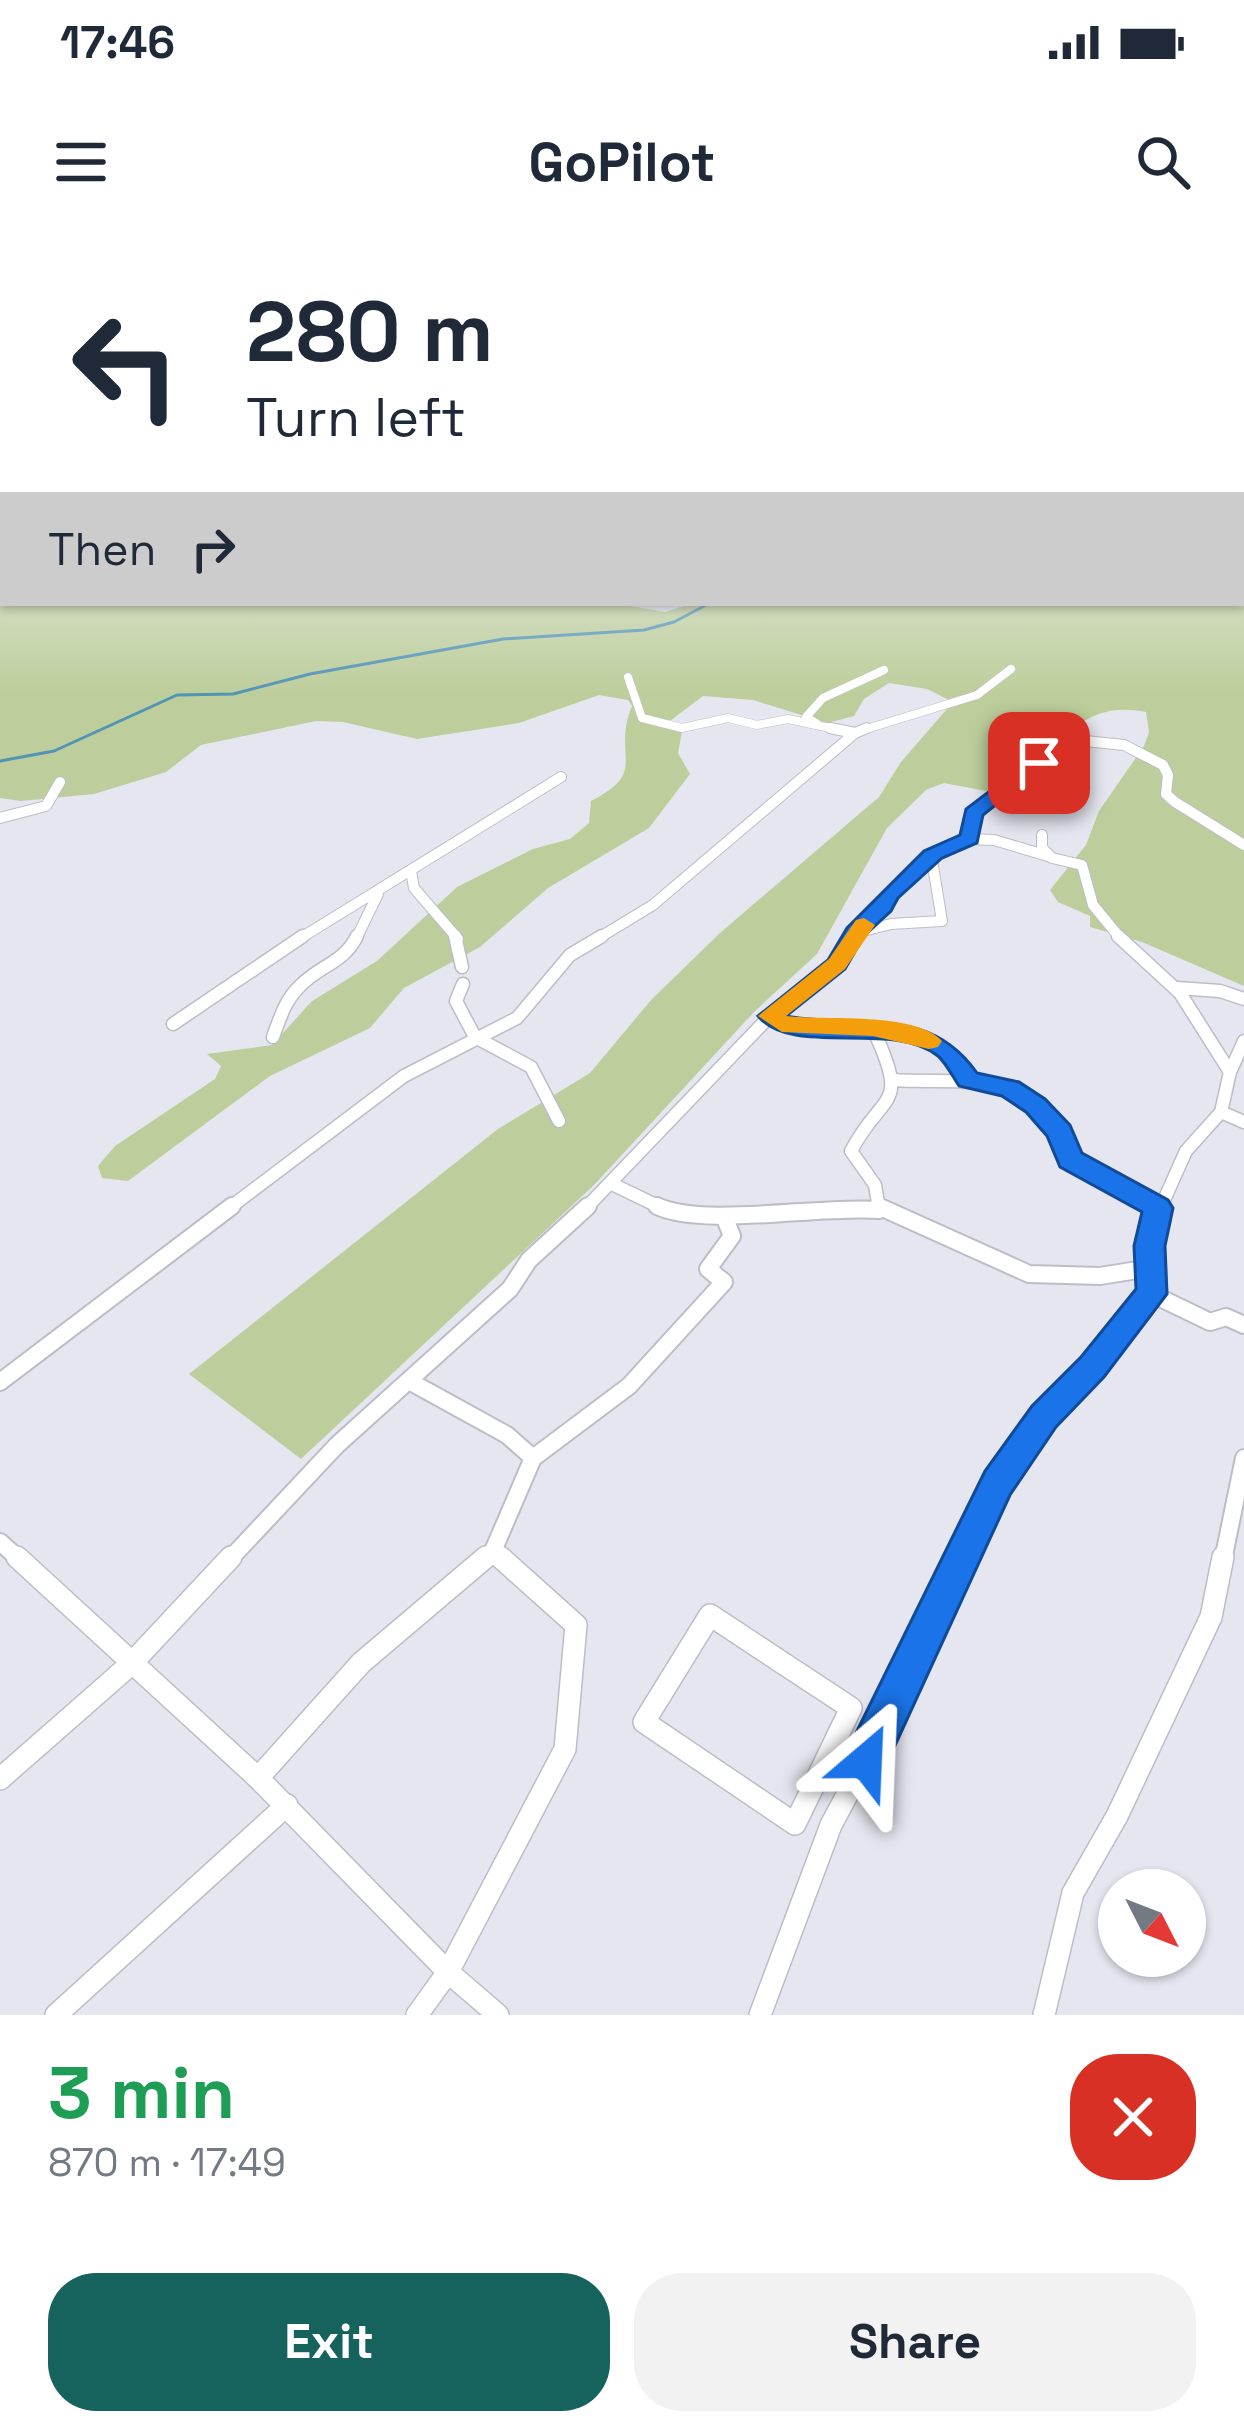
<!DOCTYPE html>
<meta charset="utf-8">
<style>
body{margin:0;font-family:"Space Grotesk",sans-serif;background:#f2f2f3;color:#1f2937;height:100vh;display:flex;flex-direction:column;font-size:45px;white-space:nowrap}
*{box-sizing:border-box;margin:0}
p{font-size:39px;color:#747a83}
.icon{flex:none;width:66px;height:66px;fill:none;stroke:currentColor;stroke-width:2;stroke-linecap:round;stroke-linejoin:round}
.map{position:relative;height:1775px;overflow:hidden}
.side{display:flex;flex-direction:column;background:#fff;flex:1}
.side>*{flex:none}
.guide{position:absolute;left:0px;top:0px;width:1245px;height:366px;box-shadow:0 3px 9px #0004;background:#fff;color:#1f2937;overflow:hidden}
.needle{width:78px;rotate:132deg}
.controls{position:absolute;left:1098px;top:1629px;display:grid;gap:24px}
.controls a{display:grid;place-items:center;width:108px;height:108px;border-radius:50%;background:#fff;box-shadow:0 3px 9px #0004;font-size:60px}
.pin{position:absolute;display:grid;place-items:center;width:102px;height:102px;color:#fff;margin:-51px;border-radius:24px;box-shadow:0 6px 18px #0006}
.me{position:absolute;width:132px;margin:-66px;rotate:26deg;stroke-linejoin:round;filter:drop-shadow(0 0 9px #0008)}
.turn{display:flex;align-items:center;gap:42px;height:252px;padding:0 48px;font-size:54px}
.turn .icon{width:156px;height:156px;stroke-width:2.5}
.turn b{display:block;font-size:84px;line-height:102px}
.then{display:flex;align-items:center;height:114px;padding:0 48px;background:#0003;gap:24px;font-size:45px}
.round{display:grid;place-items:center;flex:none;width:126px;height:126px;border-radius:48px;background:#f2f2f3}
.summary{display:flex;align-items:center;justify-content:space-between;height:204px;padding:0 48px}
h1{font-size:72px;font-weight:800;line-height:90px;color:#1e9e55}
.cta{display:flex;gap:24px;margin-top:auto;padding:24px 48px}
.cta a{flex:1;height:138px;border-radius:48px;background:#16635d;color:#fff;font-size:48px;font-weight:800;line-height:138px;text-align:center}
.cta a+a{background:#f2f2f3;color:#1f2937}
.status{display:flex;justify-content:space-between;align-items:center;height:84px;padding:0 60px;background:#fff;direction:ltr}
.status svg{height:33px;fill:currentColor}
header{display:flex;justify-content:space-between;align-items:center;height:156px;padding:0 48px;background:#fff;font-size:54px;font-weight:800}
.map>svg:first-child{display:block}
.green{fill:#bdce9c}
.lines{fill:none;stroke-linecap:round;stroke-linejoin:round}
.stream{stroke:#5294b6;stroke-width:3}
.minor-far4-casing{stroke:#bdbdc7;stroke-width:9}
.minor-far3-casing{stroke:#bdbdc7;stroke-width:12}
.minor-far2-casing{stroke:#bdbdc7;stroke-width:15}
.minor-far1-casing{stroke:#bdbdc7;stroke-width:20}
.minor-casing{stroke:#bdbdc7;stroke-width:24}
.secondary-casing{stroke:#bdbdc7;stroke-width:3}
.minor-far4{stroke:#fff;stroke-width:8}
.minor-far3{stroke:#fff;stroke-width:10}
.minor-far2{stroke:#fff;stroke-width:12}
.minor-far1{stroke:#fff;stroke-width:16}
.minor{stroke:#fff;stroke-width:21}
.secondary{fill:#fff;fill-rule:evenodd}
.route{fill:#1a73e8;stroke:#114b97;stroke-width:3}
.slow{fill:#f59e0b}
</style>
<div class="status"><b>17:46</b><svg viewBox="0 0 49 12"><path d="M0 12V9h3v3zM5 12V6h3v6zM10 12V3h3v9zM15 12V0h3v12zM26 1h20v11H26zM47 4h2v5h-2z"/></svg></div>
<header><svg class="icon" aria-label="menu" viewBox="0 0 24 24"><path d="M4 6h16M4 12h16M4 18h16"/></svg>GoPilot<svg class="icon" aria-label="search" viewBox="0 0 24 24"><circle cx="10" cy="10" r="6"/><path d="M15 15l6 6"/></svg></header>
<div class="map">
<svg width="1244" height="1775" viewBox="0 0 1244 1775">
<rect width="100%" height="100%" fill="#e6e6f0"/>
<path class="green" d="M 0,206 L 3,363 L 614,363 L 665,372 L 694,363 L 1242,363 L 1244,336 L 1244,746 L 1142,702 L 1090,687 L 1090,676 L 1058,662 L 1050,650 L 1086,605 L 1099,571 L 1144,506 L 1149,492 L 1146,472 C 1079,458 1053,509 1023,558 L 944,543 L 926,550 L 887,588 L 817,714 L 755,771 L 594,945 L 301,1219 L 189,1134 L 498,889 L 590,833 L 652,759 L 720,693 L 879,557 L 901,522 L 953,462 L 927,449 L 889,443 L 864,459 L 854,476 L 827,483 L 753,460 L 703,456 L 670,481 L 683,486 L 678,513 L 690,534 L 649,588 L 548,648 L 480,707 L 404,748 L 370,788 L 270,836 L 128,941 L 102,938 L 98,926 L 115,906 L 215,839 L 221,826 L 207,814 L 272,805 L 312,761 L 377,721 L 457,647 L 533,609 L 570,599 L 589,583 L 591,561 C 650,531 611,517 632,466 L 628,460 L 599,455 L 519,483 L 417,499 L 343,482 L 316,481 L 201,505 L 166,532 L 94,554 L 21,561 L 0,558 Z"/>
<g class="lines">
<polyline class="stream" points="0,521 54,511 177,455 233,454 310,434 503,399 644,390 674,382 710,363"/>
<defs>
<g id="minor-far4">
<polyline points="628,437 642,478 682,488 728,478 757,485 788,479 844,491"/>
<polyline points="816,483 806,477 823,458 884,430"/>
<polyline points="860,491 977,455 1011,429"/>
</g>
<g id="minor-far3">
<polyline points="855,493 867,488"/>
<polyline points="0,578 46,566 60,542"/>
<polyline points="1042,595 1042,608 1052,618 1082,625 1093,665 1121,699"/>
<polyline points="970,599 994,600 1048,616"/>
<polyline points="411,631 414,648 458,699"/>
<polyline points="855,693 891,684 942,681 932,620"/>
<polyline points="299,699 561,537"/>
<polyline points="356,699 378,654"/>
<polyline points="597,699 653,665 855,493 830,488"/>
<path d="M 852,699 C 874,668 902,644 932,620 L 931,615 L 970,599 L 973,573 L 1023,537 L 1046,510 L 1085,501 L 1124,505 L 1163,525 L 1168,535 L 1166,554 L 1175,562 L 1244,605"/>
</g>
<g id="minor-far2">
<polyline points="455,696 462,727"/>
<polyline points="1118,696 1180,753 1230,832"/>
<polyline points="463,744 456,761 475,797 531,827 559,881"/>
<polyline points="1177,748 1220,751 1244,759"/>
<path d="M 770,776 L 782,785 L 873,789 C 911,870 883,850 851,911 L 875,945 L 879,969"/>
<polyline points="173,784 303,696"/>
<path d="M 873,789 C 914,794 946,803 969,840"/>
<path d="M 273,797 C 280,778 285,760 300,746 C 320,725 344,723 357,696"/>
<path d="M 894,840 C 933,843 980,836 1016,852 C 1055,869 1052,906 1075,923 C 1099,941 1131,953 1158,968"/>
<polyline points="1221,872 1244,882"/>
<polyline points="612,944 664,969"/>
<polyline points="228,969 404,836 517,778 570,715 602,696"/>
<polyline points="585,969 770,776 837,724 853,696"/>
<polyline points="1160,969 1186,911 1221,872 1230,832 1244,801"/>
</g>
<g id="minor-far1">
<path d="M 657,966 C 703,988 821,965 879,970"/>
<polyline points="878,966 1029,1034 1100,1036 1150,1028"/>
<polyline points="1152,1054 1210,1082 1226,1077 1244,1085"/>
<polyline points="409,1141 507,1195 533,1218"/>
<polyline points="0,1142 232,966"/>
<polyline points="0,1302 20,1320"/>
<polyline points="493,1311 503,1320"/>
<polyline points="229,1320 337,1205 510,1049 529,1020 588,966"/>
<polyline points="482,1320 493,1311 533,1218 629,1146 724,1042 708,1029 732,996 724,976"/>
<polyline points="961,1320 997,1243 1044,1177 1152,1054 1153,1001 1160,966"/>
<polyline points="1223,1320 1244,1218"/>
</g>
<g id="minor">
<polyline points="17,1317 258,1538 448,1732 498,1775"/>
<polygon points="710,1375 851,1468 795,1584 644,1482"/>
<polyline points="258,1538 361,1423 486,1317"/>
<polyline points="0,1539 131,1424 231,1317"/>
<polyline points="56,1775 287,1565"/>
<polyline points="417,1775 448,1732 565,1509 576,1385 500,1317"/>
<polyline points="760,1775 831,1585 883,1488 962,1317"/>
<polyline points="1044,1775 1073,1653 1117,1576 1211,1377 1223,1317"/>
</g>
<rect id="secondary" x="1242" y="337" width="2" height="6"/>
</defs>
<use href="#minor-far4" class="minor-far4-casing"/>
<use href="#minor-far3" class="minor-far3-casing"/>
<use href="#minor-far2" class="minor-far2-casing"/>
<use href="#minor-far1" class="minor-far1-casing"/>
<use href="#minor" class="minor-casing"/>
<use href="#secondary" class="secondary-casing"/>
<use href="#minor-far4" class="minor-far4"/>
<use href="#minor-far3" class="minor-far3"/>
<use href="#minor-far2" class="minor-far2"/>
<use href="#minor-far1" class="minor-far1"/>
<use href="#minor" class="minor"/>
<use href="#secondary" class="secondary"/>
</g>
<linearGradient id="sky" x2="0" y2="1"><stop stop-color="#71b7e9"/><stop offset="0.45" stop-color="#f4f4f8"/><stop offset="1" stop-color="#f4f4f8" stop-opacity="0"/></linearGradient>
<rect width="1244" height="454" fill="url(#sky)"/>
<path class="route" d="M 1032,519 L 1048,523 L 983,575 L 977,603 L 942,618 L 898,658 L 891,671 L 864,696 L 845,729 L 786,776 C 860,790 928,763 977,833 L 1019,842 L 1045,859 L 1070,885 L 1082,913 L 1168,960 L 1173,968 L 1165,1006 L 1167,1054 L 1104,1137 L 1056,1187 L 1010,1255 L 881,1536 L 866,1542 L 850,1536 L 844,1521 L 850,1505 L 985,1231 L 1032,1166 L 1081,1117 L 1136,1049 L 1134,1006 L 1142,972 L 1060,927 L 1047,896 L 1026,872 L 1002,856 L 959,846 C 953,837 946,823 938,816 C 892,779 793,818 758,776 L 828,720 L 847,688 L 924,611 L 960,595 L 966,569 Z"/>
<path class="slow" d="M 864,678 L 875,685 L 845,729 L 786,776 C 826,781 914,771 942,801 L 938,807 L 929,809 L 873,796 L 782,792 L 758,776 L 829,719 L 856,680 Z"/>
</svg>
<div class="controls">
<a><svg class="needle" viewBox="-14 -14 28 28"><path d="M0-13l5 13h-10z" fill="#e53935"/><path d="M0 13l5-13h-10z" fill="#747a83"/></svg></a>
</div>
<div class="pin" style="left:1039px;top:523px;background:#d93025"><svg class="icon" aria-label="arrive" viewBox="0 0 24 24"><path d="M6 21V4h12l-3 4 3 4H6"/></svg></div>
<svg class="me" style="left:866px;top:1521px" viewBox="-20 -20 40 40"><path d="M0-17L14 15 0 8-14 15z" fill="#1a73e8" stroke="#fff" stroke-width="4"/></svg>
<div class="guide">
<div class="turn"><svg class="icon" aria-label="left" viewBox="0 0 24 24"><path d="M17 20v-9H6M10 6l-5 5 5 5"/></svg><div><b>280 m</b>Turn left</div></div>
<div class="then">Then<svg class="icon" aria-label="right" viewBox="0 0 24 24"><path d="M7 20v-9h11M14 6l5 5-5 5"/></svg></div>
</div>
</div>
<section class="side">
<div class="summary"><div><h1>3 min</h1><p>870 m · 17:49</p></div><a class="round" style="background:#d93025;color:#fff"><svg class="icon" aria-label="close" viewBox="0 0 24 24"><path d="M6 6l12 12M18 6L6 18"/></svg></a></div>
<div class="cta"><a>Exit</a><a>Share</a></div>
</section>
